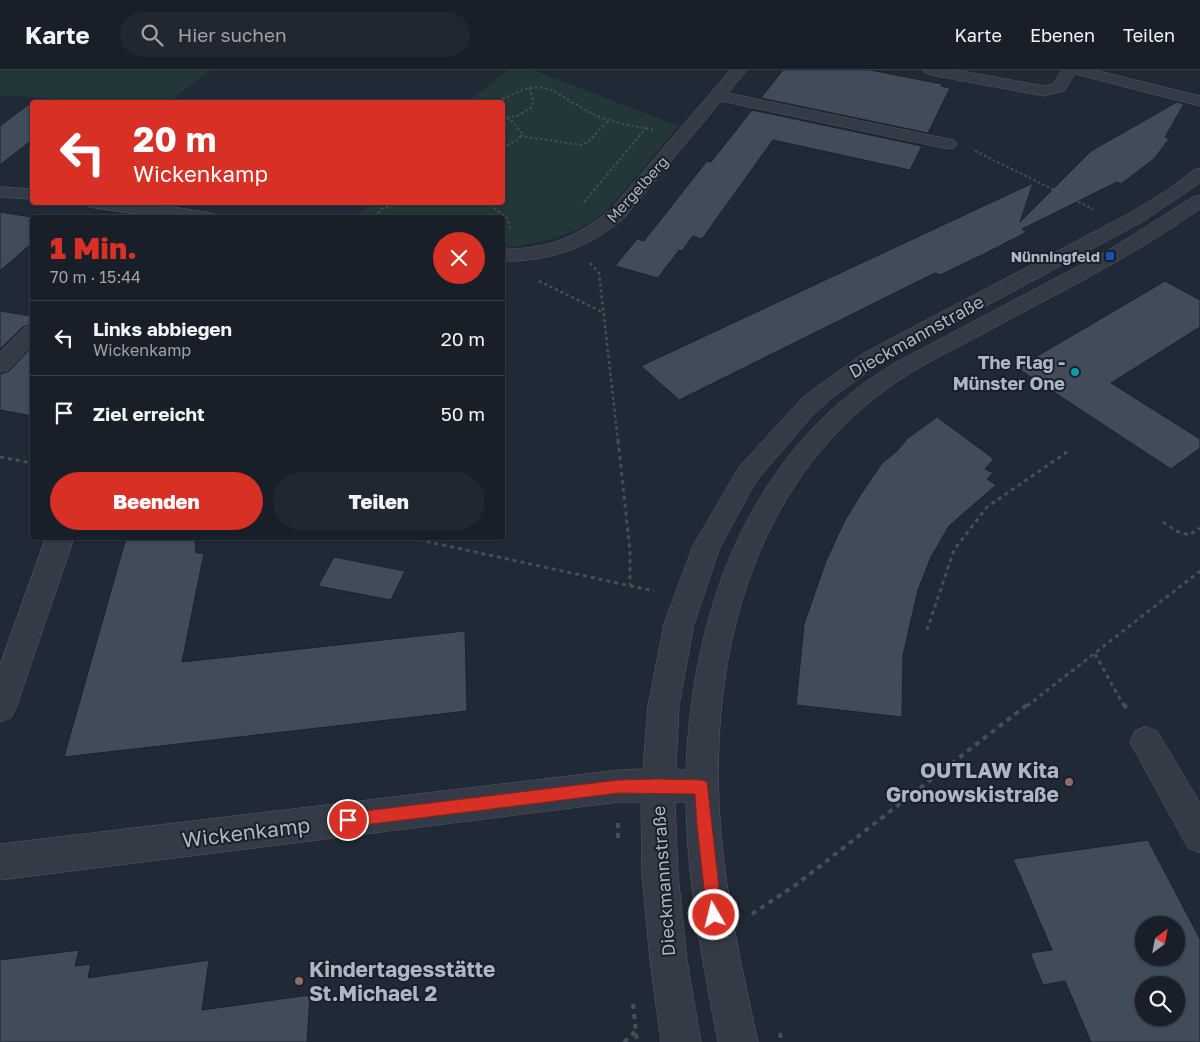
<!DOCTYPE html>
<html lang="de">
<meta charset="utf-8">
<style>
body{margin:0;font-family:"Golos Text",sans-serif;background:#212730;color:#f1f3f6;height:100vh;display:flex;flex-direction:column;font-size:19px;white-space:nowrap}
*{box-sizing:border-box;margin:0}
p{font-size:16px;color:#9fa2a8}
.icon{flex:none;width:28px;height:28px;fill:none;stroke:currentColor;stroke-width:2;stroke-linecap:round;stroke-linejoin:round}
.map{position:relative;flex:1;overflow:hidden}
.sheet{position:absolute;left:30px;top:145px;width:475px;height:325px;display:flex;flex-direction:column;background:#181f28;border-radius:5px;box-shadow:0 1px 4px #0004,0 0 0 1px #363d45}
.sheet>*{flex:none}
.guide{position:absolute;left:30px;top:30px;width:475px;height:105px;border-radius:5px;box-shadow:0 1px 4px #0004,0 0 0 1px #363d45;background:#d93025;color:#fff;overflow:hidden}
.needle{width:32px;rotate:32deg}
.tools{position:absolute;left:1135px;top:846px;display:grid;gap:10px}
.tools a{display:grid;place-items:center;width:50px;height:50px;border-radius:50%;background:#181f28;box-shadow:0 1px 4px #0004,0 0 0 1px #363d45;font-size:25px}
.pin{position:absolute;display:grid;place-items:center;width:42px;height:42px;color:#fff;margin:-21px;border:2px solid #fff;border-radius:50%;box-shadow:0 1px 5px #0007}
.me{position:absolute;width:55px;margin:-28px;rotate:352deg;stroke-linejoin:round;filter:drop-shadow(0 0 4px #0008)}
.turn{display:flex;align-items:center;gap:18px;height:105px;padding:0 20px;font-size:22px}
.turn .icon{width:65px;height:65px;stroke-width:2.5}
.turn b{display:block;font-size:35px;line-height:42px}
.round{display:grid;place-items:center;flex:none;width:52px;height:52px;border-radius:26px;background:#212730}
.overview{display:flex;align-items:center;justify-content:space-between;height:85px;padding:0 20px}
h1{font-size:30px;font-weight:800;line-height:38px;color:#d93025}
.action{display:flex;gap:10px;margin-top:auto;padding:10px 20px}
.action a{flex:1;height:58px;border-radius:30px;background:#d93025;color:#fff;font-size:20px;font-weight:800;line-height:58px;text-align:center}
.action a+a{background:#212730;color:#f1f3f6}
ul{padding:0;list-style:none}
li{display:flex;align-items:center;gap:15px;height:75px;padding:0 20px;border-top:1px solid #363d45}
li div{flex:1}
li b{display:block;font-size:19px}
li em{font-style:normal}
header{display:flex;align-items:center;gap:30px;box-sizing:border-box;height:70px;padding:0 25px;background:#181f28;border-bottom:1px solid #363d45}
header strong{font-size:24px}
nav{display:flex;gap:28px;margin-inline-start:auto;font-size:18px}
.search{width:350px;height:45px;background:#212730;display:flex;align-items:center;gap:12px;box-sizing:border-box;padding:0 18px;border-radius:28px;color:#9fa2a8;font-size:19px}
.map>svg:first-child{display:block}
.green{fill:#233638}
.building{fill:#414c5b;stroke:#1b222d;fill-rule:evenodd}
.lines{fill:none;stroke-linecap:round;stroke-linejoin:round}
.minor-casing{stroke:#515965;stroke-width:1}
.path-far3{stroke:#405255;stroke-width:2;stroke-dasharray:2.5 2.5;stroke-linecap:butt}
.path-far2{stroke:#405255;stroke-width:2.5;stroke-dasharray:3 3;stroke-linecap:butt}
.path-far1{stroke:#405255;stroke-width:3;stroke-dasharray:4 4;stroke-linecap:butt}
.path{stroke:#405255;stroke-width:4;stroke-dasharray:5 5;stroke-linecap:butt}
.minor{fill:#343b47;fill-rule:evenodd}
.route{fill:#d93025;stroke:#8d1f18}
.transit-dot{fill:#1a4fb4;stroke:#19202b;stroke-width:2}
.culture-dot{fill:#0f9aa8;stroke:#19202b;stroke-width:2}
.education-dot{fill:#8d6e63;stroke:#19202b;stroke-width:2}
.labels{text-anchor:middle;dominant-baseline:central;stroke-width:4;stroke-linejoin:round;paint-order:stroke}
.far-street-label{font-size:15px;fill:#aeb6c4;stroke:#19202b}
.far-poi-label{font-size:15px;font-weight:bold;fill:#aeb6c4;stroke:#19202b;text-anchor:end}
.street-label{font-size:18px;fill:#aeb6c4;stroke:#19202b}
.poi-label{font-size:18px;font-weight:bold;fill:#aeb6c4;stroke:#19202b;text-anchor:end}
.near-poi-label{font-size:21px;font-weight:bold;fill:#aeb6c4;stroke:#19202b;text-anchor:end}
.near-street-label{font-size:21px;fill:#aeb6c4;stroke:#19202b}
</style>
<header>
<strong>Karte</strong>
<div class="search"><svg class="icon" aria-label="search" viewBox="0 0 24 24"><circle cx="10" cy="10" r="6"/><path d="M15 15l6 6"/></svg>Hier suchen</div>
<nav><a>Karte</a><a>Ebenen</a><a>Teilen</a></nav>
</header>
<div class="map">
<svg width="1200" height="972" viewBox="0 0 1200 972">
<rect width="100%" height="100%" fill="#202936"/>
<g class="green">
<polygon points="0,0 210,0 170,32 91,32 4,25 0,27"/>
<polygon points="508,0 533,0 679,56 608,139 596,149 581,158 552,169 515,177 503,177 502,148 357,147 369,133 502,132 502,32 468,32"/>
</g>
<g class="building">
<polygon points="783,0 870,0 942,14 941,16 950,18 928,63 761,28"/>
<polygon points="32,32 32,70 0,95 0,56"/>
<polygon points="1177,32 1184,34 1165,67 1169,69 1154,89 1121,114 1117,112 1022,159 1027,162 984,184 940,205 935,203 679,330 641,296 1033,113 1020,152 1091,81"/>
<polygon points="752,40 922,76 910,100 773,70 702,169 693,166 682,181 679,180 658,208 615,196 637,169 644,171 707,91 711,92"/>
<polygon points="0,142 32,147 32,173 0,201"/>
<polygon points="1165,211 1200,230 1200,257 1111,313 1200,369 1200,378 1171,399 1017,298"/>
<polygon points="0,241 32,246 32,254 23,257 0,279"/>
<polygon points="32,277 32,346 0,340 0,304 9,301"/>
<polygon points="937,347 994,389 985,399 993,403 987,409 996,415 949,456 931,487 918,520 903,585 902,647 796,635 804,554 826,491 844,452 861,424 882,393 896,382 908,368"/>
<polygon points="126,468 195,468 196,483 204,483 182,592 465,561 467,641 64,687"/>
<polygon points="334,487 405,501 391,530 318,516"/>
<path d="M 1148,770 L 1200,869 L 1200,972 L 1091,972 L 1065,911 L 1043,915 L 1030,883 L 1052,880 L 1013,789 ZM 1144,855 L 1176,855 L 1176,888 L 1144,888 ZM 1144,915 L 1176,915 L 1176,948 L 1144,948 Z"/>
<polygon points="79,880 75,896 91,894 88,908 209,890 202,940 310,925 307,972 0,972 0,890"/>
</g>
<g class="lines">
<defs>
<g id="minor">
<path d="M 731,0 L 747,0 L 728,23 L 948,69 L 954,70 L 957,74 L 954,78 L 948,79 L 721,31 L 624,148 C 589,178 548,192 502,191 L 502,179 C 545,180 578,167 610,140 Z"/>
<polygon points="923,0 956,0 1044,16 1053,14 1062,0 1094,0 1200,26 1200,36 1075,4 1064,21 1044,26 931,5 926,3"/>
<path d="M 1200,99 L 1200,113 L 1142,152 L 880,293 L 837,324 L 813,345 L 757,410 L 720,477 L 694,554 L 679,636 L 676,700 L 686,700 C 692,540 749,382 891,295 L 1109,180 L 1193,127 L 1200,125 L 1200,139 C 1132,187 1058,223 986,262 C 953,280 918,296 888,318 C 751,417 709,589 720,750 C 725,825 742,899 758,972 L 718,972 C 703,893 687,813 686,732 L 675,732 L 678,805 L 687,890 L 701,972 L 661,972 L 650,890 L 642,805 L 641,732 L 619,732 L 0,810 L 0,774 L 619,700 L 643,699 L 648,636 L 664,554 L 693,476 L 739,397 L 804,326 L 864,283 L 1128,144 L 1166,121 L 1194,100 Z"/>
<polygon points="0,117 32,119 32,129 0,127"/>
<polygon points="86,132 138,132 207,142 214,144 216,148 164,148 95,138 88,136"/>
<polygon points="32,256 32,275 8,300 0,302 0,282 24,258"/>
<polygon points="46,468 74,468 16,638 11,648 0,652 0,595"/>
<polygon points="1146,657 1157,661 1200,733 1200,783 1188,778 1130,672 1135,661"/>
</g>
</defs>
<use href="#minor" class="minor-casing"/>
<g class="path-far3">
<path d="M 498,32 C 550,0 555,28 600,47 C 617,54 635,56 653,60"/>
<polyline points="502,46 511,50 522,63 518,70 502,78"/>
<polyline points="507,48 517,46 532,37 533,30 529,16"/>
<polyline points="520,66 581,75 588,72 610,49"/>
<polyline points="975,81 1093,139"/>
<polyline points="486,132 507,148 510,158"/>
<polyline points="584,132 646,58"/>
<polyline points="375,147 383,138 409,132"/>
</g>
<g class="path-far2">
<polyline points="590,193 599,203 618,371"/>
<polyline points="539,211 604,243"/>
</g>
<g class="path-far1">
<polyline points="618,370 630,481 630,515"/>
<polyline points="0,387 32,393"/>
<polyline points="1163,452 1176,461 1189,465 1200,458"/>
<polyline points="411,468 654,521"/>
<polyline points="927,560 954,480 987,437 1067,382"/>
<polyline points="1095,584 1124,636"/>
<polyline points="1027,636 1200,501"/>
</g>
<g class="path">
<polyline points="1124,634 1128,642"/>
<polyline points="618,753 618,769"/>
<polyline points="752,844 797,814 1028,634"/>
<polyline points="633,934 637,972"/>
<polyline points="780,963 782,972"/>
<polyline points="624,972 635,962"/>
</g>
<use href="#minor" class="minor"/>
</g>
<polygon class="route" points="657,709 702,710 707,712 722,845 720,850 714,852 709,850 707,845 697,755 695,724 619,723 348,757 343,755 341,750 343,745 348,743 619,710"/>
<rect class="transit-dot" x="1105" y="181" width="10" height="10" rx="2.5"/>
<circle class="culture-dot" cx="1075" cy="302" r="5"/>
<g class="education-dot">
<circle cx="1069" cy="712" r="5"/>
<circle cx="299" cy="911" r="5"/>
</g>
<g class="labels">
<g class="far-street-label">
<text transform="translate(637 119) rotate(-48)">Mergelberg</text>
</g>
<g class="far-poi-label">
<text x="1100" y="186">Nünningfeld</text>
</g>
<g class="street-label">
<text transform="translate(916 266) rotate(-29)">Dieckmannstraße</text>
<text transform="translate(663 811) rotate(-94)">Dieckmannstraße</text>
</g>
<g class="poi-label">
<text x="1065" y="292">The Flag -<tspan x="1065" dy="21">Münster One</tspan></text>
</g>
<g class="near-poi-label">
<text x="1059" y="700">OUTLAW Kita<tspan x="1059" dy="24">Gronowskistraße</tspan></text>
<text x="309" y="899" text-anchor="start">Kindertagesstätte<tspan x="309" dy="24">St.Michael 2</tspan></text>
</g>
<g class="near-street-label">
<text transform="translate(246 762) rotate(-7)">Wickenkamp</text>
</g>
</g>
</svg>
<div class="tools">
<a><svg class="needle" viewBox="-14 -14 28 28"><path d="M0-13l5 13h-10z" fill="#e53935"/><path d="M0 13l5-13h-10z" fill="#9fa2a8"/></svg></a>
<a><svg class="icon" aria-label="search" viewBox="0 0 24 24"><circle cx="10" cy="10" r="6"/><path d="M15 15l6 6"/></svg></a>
</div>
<div class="pin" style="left:348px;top:750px;background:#d93025"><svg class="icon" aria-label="arrive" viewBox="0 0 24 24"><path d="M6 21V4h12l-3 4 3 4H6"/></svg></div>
<svg class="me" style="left:714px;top:845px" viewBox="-20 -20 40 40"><circle r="17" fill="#d93025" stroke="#fff" stroke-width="3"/><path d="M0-11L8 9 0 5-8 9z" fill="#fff"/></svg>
<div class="guide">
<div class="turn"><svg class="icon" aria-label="left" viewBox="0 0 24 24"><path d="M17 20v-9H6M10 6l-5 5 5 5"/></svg><div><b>20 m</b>Wickenkamp</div></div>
</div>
<section class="sheet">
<div class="overview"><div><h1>1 Min.</h1><p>70 m · 15:44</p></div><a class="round" style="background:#d93025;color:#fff"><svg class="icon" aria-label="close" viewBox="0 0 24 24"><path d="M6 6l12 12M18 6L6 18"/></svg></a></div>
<ul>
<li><svg class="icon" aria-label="left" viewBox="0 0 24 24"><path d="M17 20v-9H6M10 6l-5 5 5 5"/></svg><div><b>Links abbiegen</b><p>Wickenkamp</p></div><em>20 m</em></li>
<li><svg class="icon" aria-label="arrive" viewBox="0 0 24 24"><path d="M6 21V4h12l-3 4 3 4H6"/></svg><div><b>Ziel erreicht</b></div><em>50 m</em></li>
</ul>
<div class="action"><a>Beenden</a><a>Teilen</a></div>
</section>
</div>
